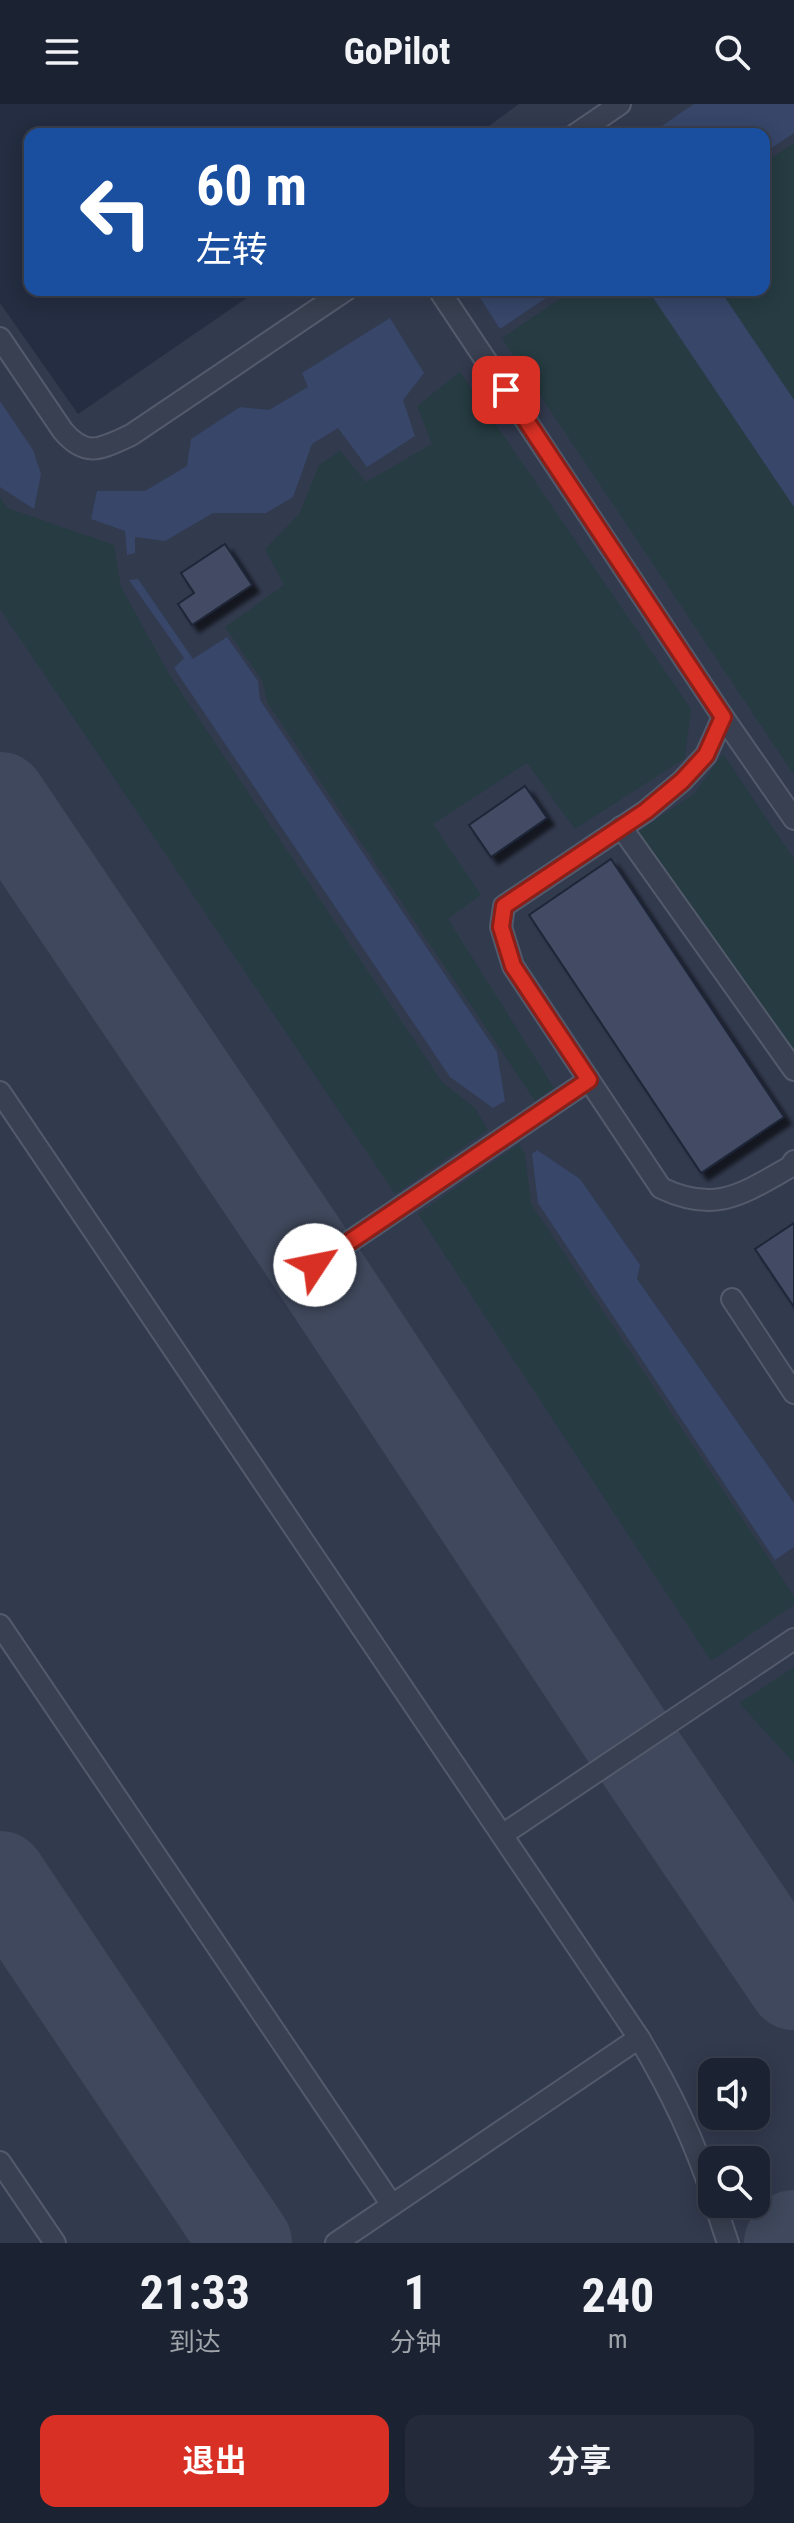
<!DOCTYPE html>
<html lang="zh">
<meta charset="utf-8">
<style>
body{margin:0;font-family:"Roboto Condensed","Noto Sans SC",sans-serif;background:#242a39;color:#f1f3f6;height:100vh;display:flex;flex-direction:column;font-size:30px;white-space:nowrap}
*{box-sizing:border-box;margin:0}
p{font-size:26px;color:#a0a4ab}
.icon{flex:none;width:44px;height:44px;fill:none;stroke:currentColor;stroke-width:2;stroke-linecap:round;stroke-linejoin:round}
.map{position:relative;height:2139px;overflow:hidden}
.details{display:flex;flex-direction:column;background:#1b2231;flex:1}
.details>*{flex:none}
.hud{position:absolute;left:24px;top:24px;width:746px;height:168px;border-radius:16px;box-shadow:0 4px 20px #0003,0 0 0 2px #393f4d;background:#1a4fa0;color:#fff;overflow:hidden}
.tools{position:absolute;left:698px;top:1954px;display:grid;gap:16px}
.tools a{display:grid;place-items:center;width:72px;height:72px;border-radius:16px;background:#1b2231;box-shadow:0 4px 20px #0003,0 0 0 2px #393f4d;font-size:40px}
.pin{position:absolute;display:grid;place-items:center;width:68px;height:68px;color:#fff;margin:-34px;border-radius:16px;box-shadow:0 4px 12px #0006}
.me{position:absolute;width:88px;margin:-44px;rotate:56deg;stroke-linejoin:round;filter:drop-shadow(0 0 6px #0008)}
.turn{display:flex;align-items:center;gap:28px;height:168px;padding:0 40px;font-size:36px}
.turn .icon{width:104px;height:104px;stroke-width:2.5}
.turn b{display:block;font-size:56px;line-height:68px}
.eta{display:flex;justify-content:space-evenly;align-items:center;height:136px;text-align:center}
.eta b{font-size:48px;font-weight:700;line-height:56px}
.action{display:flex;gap:16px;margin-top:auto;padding:16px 40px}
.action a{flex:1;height:92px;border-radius:16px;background:#d93025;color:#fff;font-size:32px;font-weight:700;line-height:92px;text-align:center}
.action a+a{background:#242a39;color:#f1f3f6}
header{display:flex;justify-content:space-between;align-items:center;height:104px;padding:0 40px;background:#1b2231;font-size:36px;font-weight:700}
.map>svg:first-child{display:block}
.airport{fill:#323a4e;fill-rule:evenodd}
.green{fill:#263c42}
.water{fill:#374669}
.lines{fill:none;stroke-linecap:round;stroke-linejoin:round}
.taxiway{stroke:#3f485c;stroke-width:92}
.building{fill:#434c63;stroke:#1f2638;stroke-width:2;filter:url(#shadow)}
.service-casing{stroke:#535a6b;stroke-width:24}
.service{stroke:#384051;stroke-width:20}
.route-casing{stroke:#8d1f18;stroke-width:20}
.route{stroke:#d93025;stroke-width:14}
</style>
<header><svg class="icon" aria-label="menu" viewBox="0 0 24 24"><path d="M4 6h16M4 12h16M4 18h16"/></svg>GoPilot<svg class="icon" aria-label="search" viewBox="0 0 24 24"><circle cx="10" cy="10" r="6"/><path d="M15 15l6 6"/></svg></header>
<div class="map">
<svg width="794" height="2139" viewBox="0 0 794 2139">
<defs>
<filter id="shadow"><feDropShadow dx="7" dy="7" stdDeviation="2" flood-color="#0009"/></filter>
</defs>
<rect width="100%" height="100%" fill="#242d41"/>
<path class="airport" d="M 519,0 L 794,0 L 794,2139 L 0,2139 L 0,199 L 78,310 L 258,186 L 764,186 L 764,30 L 478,30 ZM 712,1968 L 756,1968 L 756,2012 L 712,2012 ZM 712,2056 L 756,2056 L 756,2100 L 712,2100 Z"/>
<g class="green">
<polygon points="794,39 794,671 502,234 573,186 764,186 764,59"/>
<polygon points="460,268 691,605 685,654 575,725 527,659 433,720 481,791 448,815 554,984 535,997 267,598 262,576 225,523 284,481 265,445 300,409 319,361 340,347 366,378 432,340 417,302"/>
<polygon points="0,393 7,404 114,441 121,483 169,570 442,978 475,1004 488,1026 395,1090 0,505"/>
<polygon points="723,650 794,755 794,954 635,730 695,689"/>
<polygon points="519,1040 525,1050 531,1100 794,1492 794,1501 711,1557 418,1110"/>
<polygon points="794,1563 794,1659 739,1599"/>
</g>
<g class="water">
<polygon points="694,0 794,0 794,29 764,49 764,30 650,30"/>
<polygon points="475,186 558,186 500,225"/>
<polygon points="648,186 720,186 794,296 794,403"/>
<polygon points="390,214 424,269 403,296 415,332 367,363 338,324 312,340 293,393 266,409 213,409 165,437 135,433 135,449 127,451 125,427 91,415 97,387 145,387 187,362 191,335 240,303 269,306 308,283 302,269"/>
<polygon points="0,297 33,346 41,370 34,405 0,383"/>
<polygon points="138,475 193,555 227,533 258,577 260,596 497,948 505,997 493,1004 450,973 174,564 184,554 129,476"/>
<polygon points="537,1046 580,1075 640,1161 637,1175 794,1399 794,1443 775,1456 538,1099 532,1050"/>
</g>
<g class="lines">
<g class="taxiway">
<polyline points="0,694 315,1161 635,1645 794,1880"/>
<polyline points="0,1773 246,2139"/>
<polyline points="790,2139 794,2132"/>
</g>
</g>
<g class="building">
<polygon points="225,440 252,481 192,521 178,500 194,489 181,469"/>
<polygon points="525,682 547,714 491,753 469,721"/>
<polygon points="611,755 784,1013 701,1069 529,811"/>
<polygon points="794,1119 794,1203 755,1145"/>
</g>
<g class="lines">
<defs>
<g id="service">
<polyline points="576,30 620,0"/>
<polyline points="439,186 723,613 794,715"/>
<path d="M 0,234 L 63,327 C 87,355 102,344 131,331 L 346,186"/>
<path d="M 723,613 L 706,651 L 682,677 L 646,707 L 504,802 L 501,823 L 513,862 L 661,1084 C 716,1110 742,1090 790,1063 L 794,1057"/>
<polyline points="621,723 794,966"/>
<path d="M 0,988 L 639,1934 C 669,1984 694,2035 712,2091"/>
<polyline points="315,1161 589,976"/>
<polyline points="732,1195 794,1289"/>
<polyline points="0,1521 392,2101"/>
<polyline points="502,1731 794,1535"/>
<polyline points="0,2058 55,2139"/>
<polyline points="715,2100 728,2139"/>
<polyline points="336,2139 639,1934"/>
</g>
</defs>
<use href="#service" class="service-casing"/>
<use href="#service" class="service"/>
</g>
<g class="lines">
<defs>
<polyline id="route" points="315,1161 589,976 513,862 501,823 504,802 646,707 682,677 706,651 723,613 506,286"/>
</defs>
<use href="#route" class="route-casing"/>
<use href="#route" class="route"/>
</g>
</svg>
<div class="tools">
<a><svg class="icon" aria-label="sound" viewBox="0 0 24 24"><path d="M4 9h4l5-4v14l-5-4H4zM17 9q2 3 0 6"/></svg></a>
<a><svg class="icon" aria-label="search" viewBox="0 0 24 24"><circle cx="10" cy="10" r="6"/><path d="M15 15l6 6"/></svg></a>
</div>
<div class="pin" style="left:506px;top:286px;background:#d93025"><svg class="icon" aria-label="arrive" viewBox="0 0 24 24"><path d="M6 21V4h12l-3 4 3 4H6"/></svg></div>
<svg class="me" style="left:315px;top:1161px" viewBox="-20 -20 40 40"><circle r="19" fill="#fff"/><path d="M0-13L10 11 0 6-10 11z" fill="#d93025"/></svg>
<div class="hud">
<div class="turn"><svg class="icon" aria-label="left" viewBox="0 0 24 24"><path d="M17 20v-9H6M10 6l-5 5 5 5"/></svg><div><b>60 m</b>左转</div></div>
</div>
</div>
<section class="details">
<div class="eta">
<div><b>21:33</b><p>到达</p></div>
<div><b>1</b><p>分钟</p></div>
<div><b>240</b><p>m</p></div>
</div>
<div class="action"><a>退出</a><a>分享</a></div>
</section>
